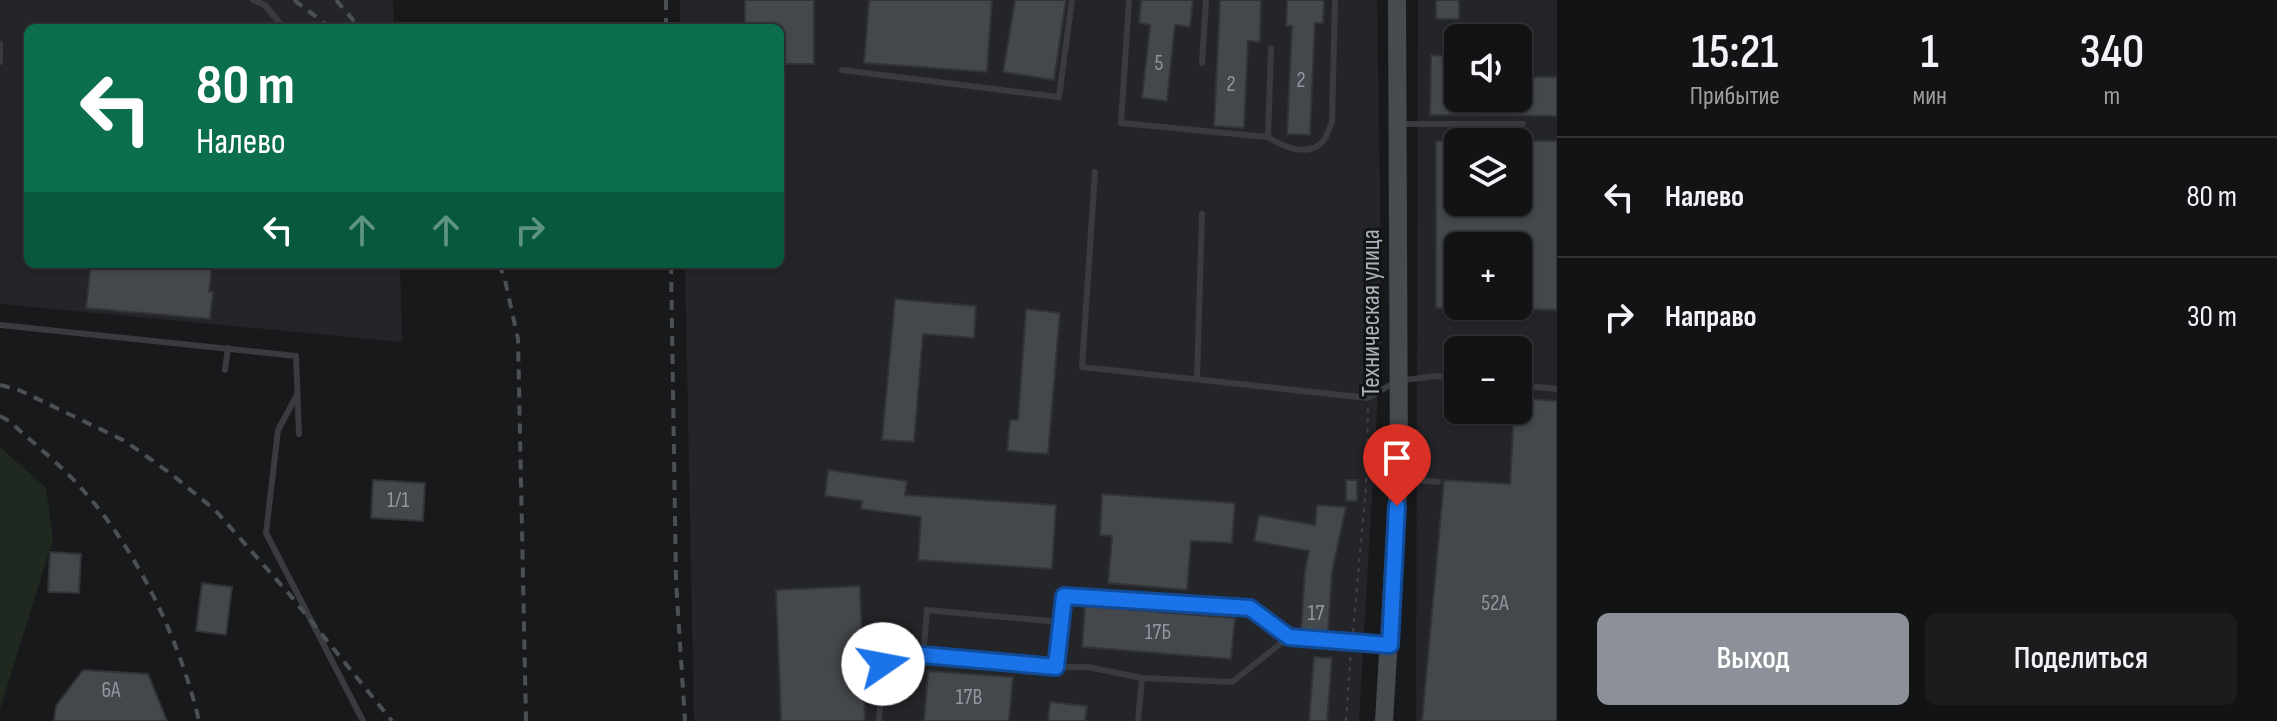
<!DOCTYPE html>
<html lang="ru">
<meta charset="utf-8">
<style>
body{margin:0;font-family:"Sofia Sans Condensed",sans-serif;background:#1b1c1d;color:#f1f3f6;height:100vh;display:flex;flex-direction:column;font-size:30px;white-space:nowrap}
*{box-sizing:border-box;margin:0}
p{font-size:26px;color:#9c9ea0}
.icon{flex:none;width:44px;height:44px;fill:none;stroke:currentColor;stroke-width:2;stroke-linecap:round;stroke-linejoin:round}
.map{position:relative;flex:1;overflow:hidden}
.drawer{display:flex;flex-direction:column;background:#121314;width:720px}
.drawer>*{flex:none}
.guide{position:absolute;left:24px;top:24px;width:760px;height:244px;border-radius:12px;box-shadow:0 2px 6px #0004,0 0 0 2px #313234;background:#0b6e4f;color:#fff;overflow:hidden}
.controls{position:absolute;left:1444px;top:24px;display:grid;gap:16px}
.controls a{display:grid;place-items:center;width:88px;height:88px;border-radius:12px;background:#121314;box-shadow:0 2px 6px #0004,0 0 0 2px #313234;font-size:40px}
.pin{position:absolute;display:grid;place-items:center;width:68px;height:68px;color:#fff;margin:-82px -34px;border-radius:50% 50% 50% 0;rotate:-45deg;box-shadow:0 0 8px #0007}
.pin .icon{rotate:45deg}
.me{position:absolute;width:88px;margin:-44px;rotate:78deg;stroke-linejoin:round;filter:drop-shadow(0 0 6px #0008)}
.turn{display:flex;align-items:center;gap:28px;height:168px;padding:0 40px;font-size:36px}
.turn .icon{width:104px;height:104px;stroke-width:2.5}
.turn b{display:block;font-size:56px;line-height:68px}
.lanes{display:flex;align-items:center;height:76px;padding:0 40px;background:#0003;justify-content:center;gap:40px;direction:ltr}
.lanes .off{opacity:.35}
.eta{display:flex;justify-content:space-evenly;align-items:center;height:136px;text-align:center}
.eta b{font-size:48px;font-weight:600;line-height:56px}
.button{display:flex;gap:16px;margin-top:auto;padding:16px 40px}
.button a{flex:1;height:92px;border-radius:12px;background:#8c9099;color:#fff;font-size:32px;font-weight:600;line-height:92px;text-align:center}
.button a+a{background:#1b1c1d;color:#f1f3f6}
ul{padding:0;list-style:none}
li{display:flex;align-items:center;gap:24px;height:120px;padding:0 40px;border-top:2px solid #313234}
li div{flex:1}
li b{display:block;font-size:30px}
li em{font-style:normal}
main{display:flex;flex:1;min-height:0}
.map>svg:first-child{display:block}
.built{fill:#242528;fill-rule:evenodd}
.green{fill:#202920}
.building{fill:#44474b;stroke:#323337;stroke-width:2}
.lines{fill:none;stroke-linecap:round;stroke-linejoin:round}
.path{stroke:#3f4247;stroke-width:2;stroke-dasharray:4 6;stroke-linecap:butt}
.service{stroke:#393b40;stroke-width:6}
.secondary{stroke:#474b50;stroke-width:18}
.rail{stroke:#4c5055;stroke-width:4;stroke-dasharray:10 8;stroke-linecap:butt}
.route-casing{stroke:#114b97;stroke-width:20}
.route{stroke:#1a73e8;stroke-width:14}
.labels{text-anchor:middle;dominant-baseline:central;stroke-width:6;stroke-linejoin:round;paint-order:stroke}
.number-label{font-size:22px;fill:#90979f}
.street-label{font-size:26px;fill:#aab2bb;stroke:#131416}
</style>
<main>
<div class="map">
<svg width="1557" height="721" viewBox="0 0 1557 721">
<rect width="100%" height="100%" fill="#18191b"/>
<g class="built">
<polygon points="0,0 393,0 394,28 28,28 28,264 400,264 402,342 0,304"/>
<polygon points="680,0 1377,0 1382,324 1359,721 694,721 685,264 780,264 780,28 680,28"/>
<path d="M 1418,0 L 1557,0 L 1557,721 L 1416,721 ZM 1458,38 L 1518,38 L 1518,98 L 1458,98 ZM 1458,142 L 1518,142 L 1518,202 L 1458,202 ZM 1458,246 L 1518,246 L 1518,306 L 1458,306 ZM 1458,350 L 1518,350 L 1518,410 L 1458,410 Z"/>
</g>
<polygon class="green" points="0,447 46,488 53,539 0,709"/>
<g class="building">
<polygon points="745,0 814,0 814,64 780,64 780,28 745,28"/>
<polygon points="869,0 992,0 987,72 864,63"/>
<polygon points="1015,0 1066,0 1054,80 1003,72"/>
<polygon points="1141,0 1193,0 1190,27 1175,25 1167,101 1142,98 1150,25 1139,23"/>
<polygon points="1220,0 1261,0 1260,42 1248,41 1244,128 1214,126"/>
<polygon points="1287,0 1324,0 1323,23 1315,23 1310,135 1287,134 1292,26 1286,26"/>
<rect x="1436" y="0" width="23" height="19"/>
<polygon points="1431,55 1445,56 1444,77 1458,77 1458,98 1518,98 1518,77 1557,77 1557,116 1430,115"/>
<polygon points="1436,141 1458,141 1458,202 1518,202 1518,141 1557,141 1557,310 1518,309 1518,246 1458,246 1458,308 1436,308"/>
<polygon points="91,264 212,264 209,292 213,292 210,319 86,308"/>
<polygon points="895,299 976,306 974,338 923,334 914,442 882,440"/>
<polygon points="1026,309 1060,313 1048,454 1007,451 1010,420 1018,420"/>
<polygon points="1518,398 1557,401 1557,721 1422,721 1444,480 1510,484 1514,410 1518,410"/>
<polygon points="828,470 907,481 905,495 1056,505 1052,569 918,560 921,517 861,509 862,501 825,496"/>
<polygon points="373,480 425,483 423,521 371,518"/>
<rect x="1346" y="480" width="11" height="21"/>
<polygon points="1102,494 1235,503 1232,543 1191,541 1187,590 1108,583 1112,536 1100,535"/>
<polygon points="1317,505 1346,507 1332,572 1328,632 1301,630 1305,571 1309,551 1254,541 1259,515 1315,525"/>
<polygon points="50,552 81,554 79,593 48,592"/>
<polygon points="202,583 232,587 226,635 196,631"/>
<polygon points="860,586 865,721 781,721 776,590"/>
<polygon points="1085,606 1235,618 1231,659 1082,647"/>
<polygon points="1314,657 1332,658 1327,721 1309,721"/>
<polygon points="83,670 148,674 167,721 54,721 56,706"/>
<polygon points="928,671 1013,677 1009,721 924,721"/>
<polygon points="1050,702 1087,706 1085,721 1048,721"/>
</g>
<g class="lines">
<g class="path">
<polyline points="1353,632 1366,486 1368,407"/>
<polyline points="1346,721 1351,650"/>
</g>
<g class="service">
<polyline points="253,0 265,5 284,28"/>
<polyline points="1129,0 1121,123 1268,137"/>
<polyline points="0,44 0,62"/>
<path d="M 1271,48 L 1268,137 C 1283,147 1309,158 1323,141 C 1327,137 1329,128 1332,122 L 1335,0"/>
<polyline points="1202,63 1206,0"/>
<polyline points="842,70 1059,97 1072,0"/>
<polyline points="1399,124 1523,124"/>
<polyline points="1095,172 1082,367 1368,398 1397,381 1436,376 1458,378"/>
<polyline points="0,325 296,356 299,434"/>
<polyline points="225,370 228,348"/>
<polyline points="1197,379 1202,214"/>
<polyline points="1518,385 1557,389"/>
<polyline points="297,395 278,430 266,533 363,721"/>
<polyline points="1402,479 1438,482"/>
<polyline points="923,655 927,610 1061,622"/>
<polyline points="1056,667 1088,667 1142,678 1232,682 1289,637"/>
<polyline points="879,721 883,664 923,655 1056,667 1064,596 1250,608 1289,637 1387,644"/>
<polyline points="1138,721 1142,678"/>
</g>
<polyline class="secondary" points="1384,721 1399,473 1397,0"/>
<g class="rail">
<polyline points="294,0 331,28"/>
<polyline points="336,0 360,28"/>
<polyline points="666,0 666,28"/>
<polyline points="499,264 505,280 518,339 526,721"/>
<polyline points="671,264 676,581 685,721"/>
<polyline points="0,385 19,390 125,441 170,473 215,510 290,595 392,721"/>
<path d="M 0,416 L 9,421 C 33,443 60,464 81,488 C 137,549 180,640 199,721"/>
</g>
</g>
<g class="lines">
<defs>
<polyline id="route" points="883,664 923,655 1056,667 1064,596 1250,608 1289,637 1390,645 1397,506"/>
</defs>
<use href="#route" class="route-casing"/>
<use href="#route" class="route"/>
</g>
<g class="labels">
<g class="number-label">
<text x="1159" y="63">5</text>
<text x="1301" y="80">2</text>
<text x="1231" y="84">2</text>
<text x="398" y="500">1/1</text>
<text x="1495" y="603">52А</text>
<text x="1316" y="613">17</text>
<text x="1158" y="632">17Б</text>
<text x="111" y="690">6А</text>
<text x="969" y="697">17В</text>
</g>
<g class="street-label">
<text transform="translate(1371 313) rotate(-90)">Техническая улица</text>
</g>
</g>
</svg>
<div class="controls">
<a><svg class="icon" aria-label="sound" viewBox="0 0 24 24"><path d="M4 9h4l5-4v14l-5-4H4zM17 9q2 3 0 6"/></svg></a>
<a><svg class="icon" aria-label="layers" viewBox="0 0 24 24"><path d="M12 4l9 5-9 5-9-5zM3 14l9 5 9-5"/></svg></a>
<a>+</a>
<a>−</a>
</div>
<div class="pin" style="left:1397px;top:506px;background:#d93025"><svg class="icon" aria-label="arrive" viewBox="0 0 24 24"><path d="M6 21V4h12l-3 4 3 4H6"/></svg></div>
<svg class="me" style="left:883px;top:664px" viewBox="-20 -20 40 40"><circle r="19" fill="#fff"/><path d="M0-13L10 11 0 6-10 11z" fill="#1a73e8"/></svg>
<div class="guide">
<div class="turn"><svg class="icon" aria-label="left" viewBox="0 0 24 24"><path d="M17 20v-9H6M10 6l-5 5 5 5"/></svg><div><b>80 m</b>Налево</div></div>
<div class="lanes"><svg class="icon" aria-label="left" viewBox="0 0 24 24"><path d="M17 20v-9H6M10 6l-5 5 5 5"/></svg><svg class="icon off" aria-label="ahead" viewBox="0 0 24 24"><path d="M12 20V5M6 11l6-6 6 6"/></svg><svg class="icon off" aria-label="ahead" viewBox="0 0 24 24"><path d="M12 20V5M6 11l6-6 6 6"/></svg><svg class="icon off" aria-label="right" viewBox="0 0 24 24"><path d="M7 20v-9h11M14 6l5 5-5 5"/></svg></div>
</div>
</div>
<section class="drawer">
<div class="eta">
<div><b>15:21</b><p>Прибытие</p></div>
<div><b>1</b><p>мин</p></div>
<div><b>340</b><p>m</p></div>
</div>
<ul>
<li><svg class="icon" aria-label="left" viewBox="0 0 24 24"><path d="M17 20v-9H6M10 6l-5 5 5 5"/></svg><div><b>Налево</b></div><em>80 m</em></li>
<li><svg class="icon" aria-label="right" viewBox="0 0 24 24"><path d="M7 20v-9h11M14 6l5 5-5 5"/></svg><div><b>Направо</b></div><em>30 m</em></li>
</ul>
<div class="button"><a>Выход</a><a>Поделиться</a></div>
</section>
</main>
